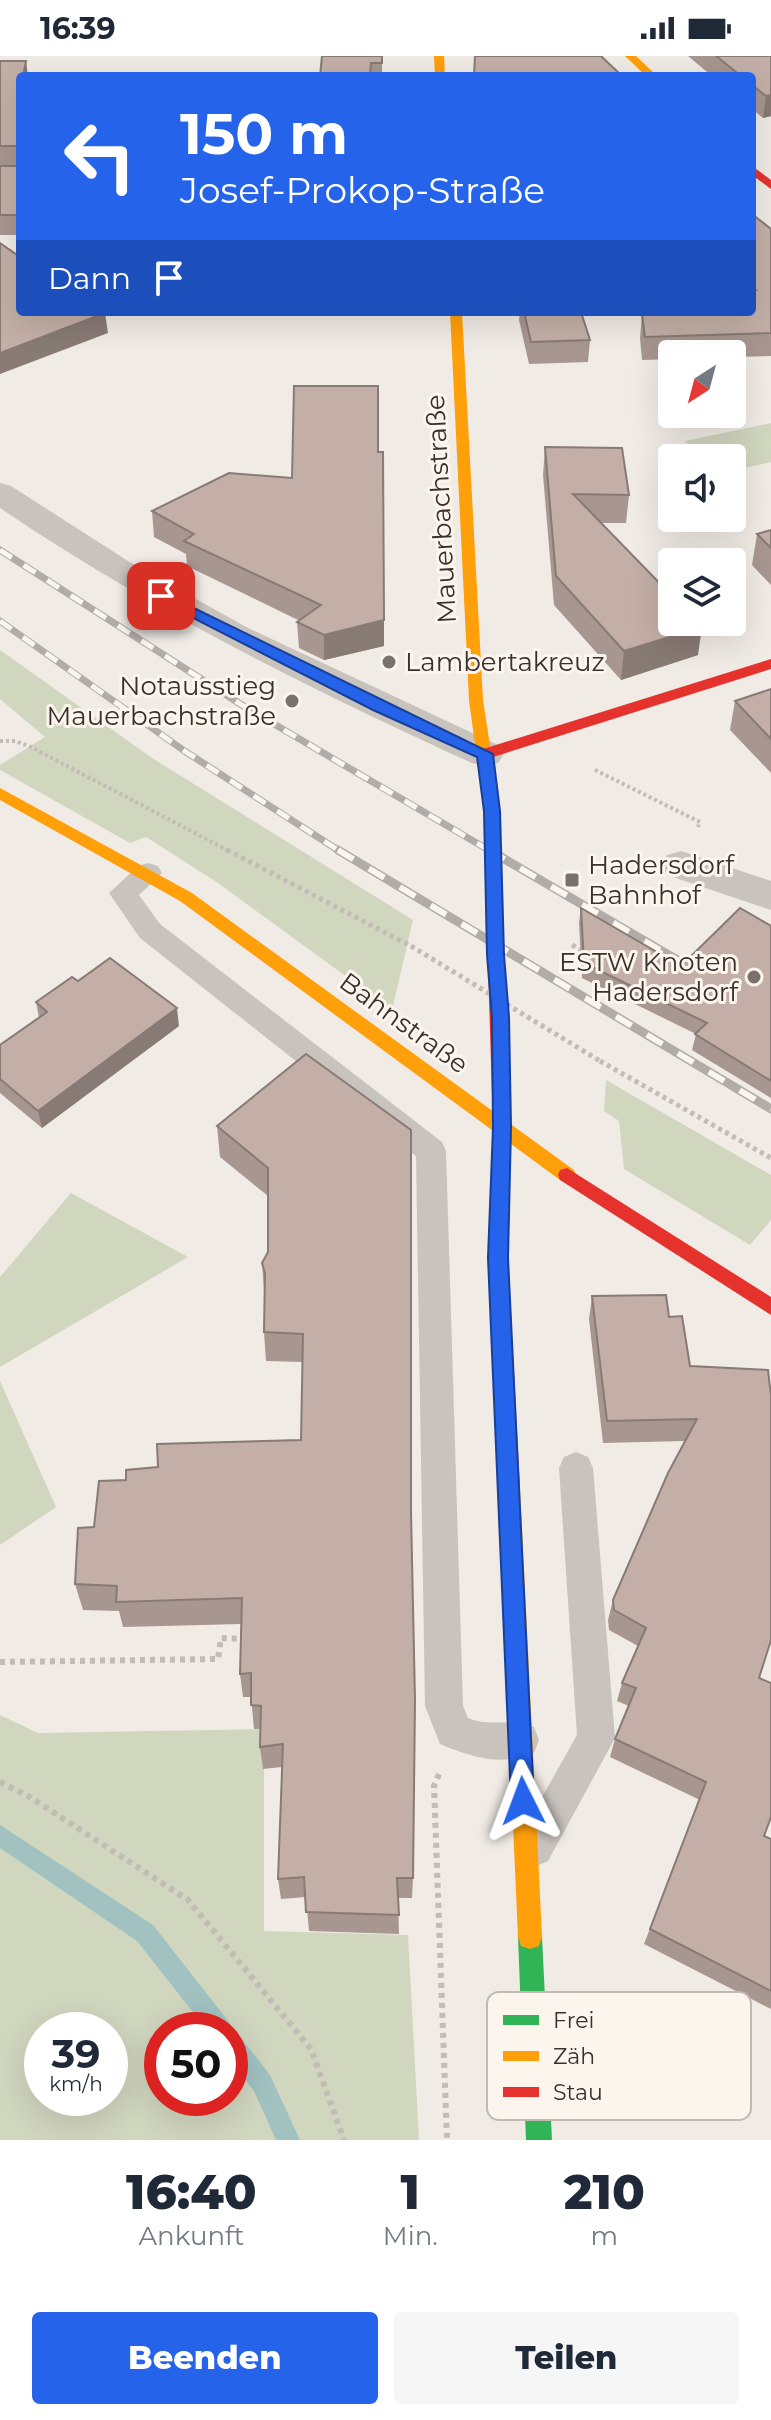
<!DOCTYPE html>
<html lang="de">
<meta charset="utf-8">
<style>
body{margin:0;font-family:Montserrat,sans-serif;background:#f6f6f7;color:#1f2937;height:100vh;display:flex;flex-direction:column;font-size:30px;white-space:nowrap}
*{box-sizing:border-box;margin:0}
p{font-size:26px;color:#747a83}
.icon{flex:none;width:44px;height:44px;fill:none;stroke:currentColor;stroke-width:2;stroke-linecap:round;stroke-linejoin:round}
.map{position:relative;height:2084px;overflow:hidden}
.side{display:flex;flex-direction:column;background:#fff;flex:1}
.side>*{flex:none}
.top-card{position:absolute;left:16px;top:16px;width:740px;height:244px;border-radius:8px;box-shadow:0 8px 32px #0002;background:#2563eb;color:#fff;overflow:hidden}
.needle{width:52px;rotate:216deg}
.buttons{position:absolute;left:658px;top:284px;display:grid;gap:16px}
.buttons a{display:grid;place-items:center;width:88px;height:88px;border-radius:8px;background:#fff;box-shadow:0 8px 32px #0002;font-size:40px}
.speed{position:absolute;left:24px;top:1956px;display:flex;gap:16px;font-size:40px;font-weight:700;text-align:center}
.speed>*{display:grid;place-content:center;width:104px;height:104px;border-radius:50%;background:#fff;box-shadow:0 8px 32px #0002;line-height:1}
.speed small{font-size:20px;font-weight:400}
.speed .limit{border:12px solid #d22;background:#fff;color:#111}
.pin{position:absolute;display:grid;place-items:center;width:68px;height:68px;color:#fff;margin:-34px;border-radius:16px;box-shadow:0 4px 12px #0006}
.me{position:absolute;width:88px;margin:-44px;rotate:357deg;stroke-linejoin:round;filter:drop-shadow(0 0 6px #0008)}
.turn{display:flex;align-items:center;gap:28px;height:168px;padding:0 32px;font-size:36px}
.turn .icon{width:104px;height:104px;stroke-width:2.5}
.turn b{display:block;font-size:56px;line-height:68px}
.then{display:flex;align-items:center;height:76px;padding:0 32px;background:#0003;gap:16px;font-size:30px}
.eta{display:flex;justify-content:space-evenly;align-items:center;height:136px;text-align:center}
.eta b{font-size:48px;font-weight:800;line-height:56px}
.primary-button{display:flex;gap:16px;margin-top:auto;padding:16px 32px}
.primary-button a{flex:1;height:92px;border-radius:8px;background:#2563eb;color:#fff;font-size:32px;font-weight:800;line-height:92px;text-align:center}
.primary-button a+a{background:#f6f6f7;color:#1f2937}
.status{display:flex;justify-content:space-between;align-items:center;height:56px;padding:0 40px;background:#fff;direction:ltr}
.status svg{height:22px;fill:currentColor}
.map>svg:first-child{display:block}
.green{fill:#d1d6bf;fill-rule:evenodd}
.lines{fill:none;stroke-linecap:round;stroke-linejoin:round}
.stream{fill:#a1c2c1;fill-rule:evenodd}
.path-far2{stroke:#c2bbb6;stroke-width:4;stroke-dasharray:3 3;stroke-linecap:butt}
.path-far1{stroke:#c2bbb6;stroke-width:5;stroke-dasharray:4 4;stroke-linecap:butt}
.path{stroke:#c2bbb6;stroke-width:6;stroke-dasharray:5 5;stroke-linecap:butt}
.lane{fill:#c9c3be;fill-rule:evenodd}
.street{fill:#c9c3be;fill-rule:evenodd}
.fast{fill:#30b455;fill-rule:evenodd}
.slow{fill:#ff9f0a;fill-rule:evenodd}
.jam{fill:#e5322d;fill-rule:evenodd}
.rail-far1-casing{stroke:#b1aca8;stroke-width:7}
.rail-casing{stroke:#b1aca8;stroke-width:9}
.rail-far1{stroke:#fbf5ee;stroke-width:5;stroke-dasharray:14;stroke-linecap:butt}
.rail{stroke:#fbf5ee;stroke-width:6;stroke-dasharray:18;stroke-linecap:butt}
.path-bridge{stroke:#c2bbb6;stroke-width:5;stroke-dasharray:4 4;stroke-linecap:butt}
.wall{fill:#a89690}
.shaded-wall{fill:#887a75}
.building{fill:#c3afa7;stroke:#887a75;stroke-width:2}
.route{fill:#2563eb;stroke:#184099;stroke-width:2}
.poi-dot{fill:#7a716c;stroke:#fbf5ee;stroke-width:3}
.labels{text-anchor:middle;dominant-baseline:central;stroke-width:6;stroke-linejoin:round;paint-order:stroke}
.street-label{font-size:26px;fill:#3b302b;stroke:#fbf5ee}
.poi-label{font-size:26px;fill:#3b302b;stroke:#fbf5ee;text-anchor:start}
.key{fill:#fbf5ee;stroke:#c1bab4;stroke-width:2}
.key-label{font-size:22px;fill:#3b302b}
</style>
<div class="status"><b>16:39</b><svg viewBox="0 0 49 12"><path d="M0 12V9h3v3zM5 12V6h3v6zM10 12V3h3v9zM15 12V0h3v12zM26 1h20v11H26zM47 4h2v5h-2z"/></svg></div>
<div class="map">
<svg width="771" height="2084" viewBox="0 0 771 2084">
<rect width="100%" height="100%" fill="#f0ebe5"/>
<g class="green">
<polygon points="771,367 771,406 732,415 732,402 699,402 685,385"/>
<polygon points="0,594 152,702 413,864 392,954 218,827 146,781 130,787 0,714 0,709 45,681 0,643"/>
<polygon points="606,1024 771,1119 771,1164 750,1189 624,1113 619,1065 604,1055"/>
<polygon points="71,1137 188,1201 0,1311 0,1221"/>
<polygon points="0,1325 56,1451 0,1489"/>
<path d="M 0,1659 L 38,1677 L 264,1673 L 264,1875 L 408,1879 L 419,2084 L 0,2084 ZM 42,1974 L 110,1974 L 110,2042 L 42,2042 ZM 162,1974 L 230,1974 L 230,2042 L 162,2042 Z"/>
</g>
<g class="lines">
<polygon class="stream" points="0,1769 153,1869 229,1966 232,1975 238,1978 270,2019 300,2084 276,2084 254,2035 230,2004 230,1974 207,1974 137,1885 0,1792"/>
<g class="path-far2">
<polyline points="0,685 15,685 29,690 231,796"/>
<polyline points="595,714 700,766 698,771"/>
</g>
<g class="path-far1">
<polyline points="227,794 411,890"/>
<polyline points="572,889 583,895"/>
<polyline points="600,1005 771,1102"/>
</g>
<g class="path">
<polyline points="0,1606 218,1603 221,1582 246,1583"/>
<polyline points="439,1718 434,1730 447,2084"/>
<polyline points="0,1726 30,1741 188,1844 311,1993 344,2084"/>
</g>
<g class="lane">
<path d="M 148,807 L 158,810 L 162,817 L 139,839 L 160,868 L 442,1086 L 446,1095 L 463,1650 L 468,1662 C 488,1671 512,1662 534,1671 L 539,1684 L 534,1697 C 502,1711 471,1701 440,1688 L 425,1650 L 416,1100 L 140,882 L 109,837 L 138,810 Z"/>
<polygon points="576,1396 588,1401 593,1412 615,1682 548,1805 534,1811 520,1805 514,1791 577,1679 559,1412 564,1401"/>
</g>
<g class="street">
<path d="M 0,427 L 11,430 L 128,505 L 248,572 L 498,689 L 504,698 L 498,707 L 485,710 L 472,707 C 308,632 149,553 0,452 Z"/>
<polygon points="681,795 771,825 771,854 667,819 661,809 667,799"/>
</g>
<polygon class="fast" points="530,1869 539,1872 542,1881 552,2084 526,2084 518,1881 521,1872"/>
<g class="slow">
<polygon points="434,0 444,0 445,20 435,20"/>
<polygon points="625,0 636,0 657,20 646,20"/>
<polygon points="450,256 462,256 483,644 500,755 504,911 496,917 488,911 484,755 469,644"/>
<polygon points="0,732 192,837 574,1114 576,1119 574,1124 560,1124 180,845 0,744"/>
<polygon points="509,1422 516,1425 520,1432 542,1881 539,1890 530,1893 521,1890 518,1881 498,1432 502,1425"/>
</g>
<g class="jam">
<polygon points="752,110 771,124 771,133 752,119"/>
<polygon points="771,603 771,613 490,702 485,703 477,698 480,694"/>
<polygon points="496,905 504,911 511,1071 508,1202 520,1432 516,1439 509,1442 502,1439 498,1432 488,1202 493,1071 488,911"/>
<polygon points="567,1112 771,1241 771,1259 560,1124 558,1119 560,1114"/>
</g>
<defs>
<g id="rail-far1">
<polyline points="0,494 245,651 492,796"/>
<polyline points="0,565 186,696 341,796"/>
</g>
<g id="rail">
<polyline points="338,794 771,1053"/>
<polyline points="489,794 701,918"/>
</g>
</defs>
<use href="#rail-far1" class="rail-far1-casing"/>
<use href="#rail" class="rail-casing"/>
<use href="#rail-far1" class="rail-far1"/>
<use href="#rail" class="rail"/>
<polyline class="path-bridge" points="411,890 600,1005"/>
</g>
<g class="wall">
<polygon points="382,0 382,20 320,20"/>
<polygon points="688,0 771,0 771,60 763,62 752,53 752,20 712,20"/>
<polygon points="0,5 20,20 20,179 0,179 0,110 19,110 0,109"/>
<polygon points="752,158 771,173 771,300 732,301 732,298 672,298 672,303 642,304 640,282 642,259 752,256"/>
<polygon points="520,256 581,256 590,284 588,306 529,308 519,264"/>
<polygon points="545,391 629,439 626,467 601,467 698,599 621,624 554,549 543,419"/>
<polygon points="378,396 384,590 324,604 299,592 297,566 300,565 187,510 186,498 154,481 152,455 292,422"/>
<polygon points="771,474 771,529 752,509 757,478"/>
<polygon points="771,633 771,717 730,674 735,645"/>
<polygon points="581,852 681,910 771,870 771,1042 692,994 696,978 582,922 579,867"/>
<polygon points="78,925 179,970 42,1072 0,1037 0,989 39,962 36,946"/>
<polygon points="306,998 411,1456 413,1822 412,1842 398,1842 399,1878 309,1875 306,1841 281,1843 278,1823 282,1711 263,1713 260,1691 260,1673 254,1673 251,1641 243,1641 240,1618 241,1568 123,1571 119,1555 83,1554 75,1528 94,1471 126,1424 158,1411 301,1384 303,1306 266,1305 264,1276 264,1235 262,1207 268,1196 268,1140 220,1101 217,1070"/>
<polygon points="592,1240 669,1261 690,1310 759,1622 764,1780 771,1783 771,1953 644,1888 700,1744 610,1701 615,1683 629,1650 617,1645 622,1627 638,1590 609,1574 608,1564 613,1544 685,1385 603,1387 589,1263"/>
</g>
<g class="shaded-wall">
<polygon points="26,5 28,20 23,20"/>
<polygon points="771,39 771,60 763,62 766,40"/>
<polygon points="105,257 108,277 0,318 0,297"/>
<polygon points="384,564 384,590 324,604 324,579"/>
<polygon points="702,571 698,599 621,624 624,595"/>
<polygon points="177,952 179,970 42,1072 38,1055"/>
</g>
<g class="building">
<polygon points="322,0 382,0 382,7 371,7 370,20 320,20"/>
<polygon points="475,0 601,0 622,20 475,20 474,19"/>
<polygon points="716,0 771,0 771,39 766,40 752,29 752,20 741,20"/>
<polygon points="0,5 26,5 23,20 20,20 20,159 0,159 0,110 19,110 19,90 0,90"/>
<polygon points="752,158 771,173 771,277 645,281 642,259 655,256 752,256 752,235 756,234 752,231"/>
<polygon points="0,187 20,201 20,256 103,256 105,257 0,297"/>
<polygon points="524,256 581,256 590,284 531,286"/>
<polygon points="294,330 378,330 378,396 383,396 384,564 324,579 297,566 321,549 184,485 194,478 152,455 229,417 292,422"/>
<polygon points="545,391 622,392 629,439 573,438 672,540 672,566 698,566 702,571 624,595 556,520"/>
<polygon points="771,474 771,492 757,478"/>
<polygon points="771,633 771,683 735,645"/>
<polygon points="581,852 681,910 740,852 771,870 771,1025 695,978 707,967 584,907"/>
<polygon points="110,902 177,952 38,1055 0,1023 0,989 47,956 36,946 72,921 78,925"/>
<polygon points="306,998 411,1074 411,1456 415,1644 413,1822 397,1822 399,1859 306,1856 304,1821 278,1823 283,1688 260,1691 261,1650 251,1649 251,1617 240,1618 242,1542 116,1546 117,1530 75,1528 78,1472 94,1471 99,1425 126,1424 126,1414 158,1411 157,1388 301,1384 303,1278 264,1276 265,1217 262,1207 268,1196 268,1112 217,1070"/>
<polygon points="666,1239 669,1261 682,1260 690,1310 768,1314 771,1340 771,1584 759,1622 771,1627 771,1761 764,1780 771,1783 771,1935 650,1873 706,1726 615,1683 636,1632 622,1627 646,1572 614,1554 613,1544 668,1417 697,1363 607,1365 592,1240"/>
</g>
<polygon class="route" points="161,536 493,698 500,755 504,899 509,961 511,1071 508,1202 534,1745 531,1754 523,1757 514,1754 511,1745 488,1202 493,1071 492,961 487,899 484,755 477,701 373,654 156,543 156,537"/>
<g class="poi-dot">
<circle cx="389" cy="606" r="8"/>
<circle cx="292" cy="645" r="8"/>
<rect x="564" y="816" width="16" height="16" rx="4"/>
<circle cx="754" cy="921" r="8"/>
</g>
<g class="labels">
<g class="street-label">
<text transform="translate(441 453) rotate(-93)">Mauerbachstraße</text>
<text transform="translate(404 967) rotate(36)">Bahnstraße</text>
</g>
<g class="poi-label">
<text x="405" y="606">Lambertakreuz</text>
<text x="276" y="630" text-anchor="end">Notausstieg<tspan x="276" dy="30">Mauerbachstraße</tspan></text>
<text x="588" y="809">Hadersdorf<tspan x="588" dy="30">Bahnhof</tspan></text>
<text x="738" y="906" text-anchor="end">ESTW Knoten<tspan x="738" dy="30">Hadersdorf</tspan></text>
</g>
</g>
<rect x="487" y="1936" width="264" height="128" rx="12" class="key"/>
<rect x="503" y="1959" width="36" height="10" fill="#30b455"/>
<rect x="503" y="1995" width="36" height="10" fill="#ff9f0a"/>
<rect x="503" y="2031" width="36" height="10" fill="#e5322d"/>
<g class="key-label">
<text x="553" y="1972">Frei</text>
<text x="553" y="2008">Zäh</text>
<text x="553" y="2044">Stau</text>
</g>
</svg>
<div class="buttons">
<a><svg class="needle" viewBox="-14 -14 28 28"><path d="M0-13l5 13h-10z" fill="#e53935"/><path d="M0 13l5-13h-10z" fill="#747a83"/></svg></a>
<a><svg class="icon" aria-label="sound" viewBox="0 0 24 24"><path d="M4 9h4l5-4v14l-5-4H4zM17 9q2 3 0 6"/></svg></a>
<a><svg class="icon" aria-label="layers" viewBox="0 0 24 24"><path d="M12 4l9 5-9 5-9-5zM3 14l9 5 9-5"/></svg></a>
</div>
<div class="speed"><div>39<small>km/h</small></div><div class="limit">50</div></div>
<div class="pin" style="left:161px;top:540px;background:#d93025"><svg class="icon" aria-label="arrive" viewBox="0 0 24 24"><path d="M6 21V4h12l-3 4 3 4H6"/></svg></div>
<svg class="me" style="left:523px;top:1745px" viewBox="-20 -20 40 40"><path d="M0-17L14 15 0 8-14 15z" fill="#2563eb" stroke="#fff" stroke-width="4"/></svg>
<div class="top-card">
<div class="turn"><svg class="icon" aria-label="left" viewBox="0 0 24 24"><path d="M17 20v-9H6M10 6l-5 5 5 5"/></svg><div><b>150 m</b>Josef-Prokop-Straße</div></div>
<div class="then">Dann<svg class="icon" aria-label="arrive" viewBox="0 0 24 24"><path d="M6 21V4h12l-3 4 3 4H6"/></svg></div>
</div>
</div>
<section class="side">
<div class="eta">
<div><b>16:40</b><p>Ankunft</p></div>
<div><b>1</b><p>Min.</p></div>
<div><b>210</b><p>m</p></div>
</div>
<div class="primary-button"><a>Beenden</a><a>Teilen</a></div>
</section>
